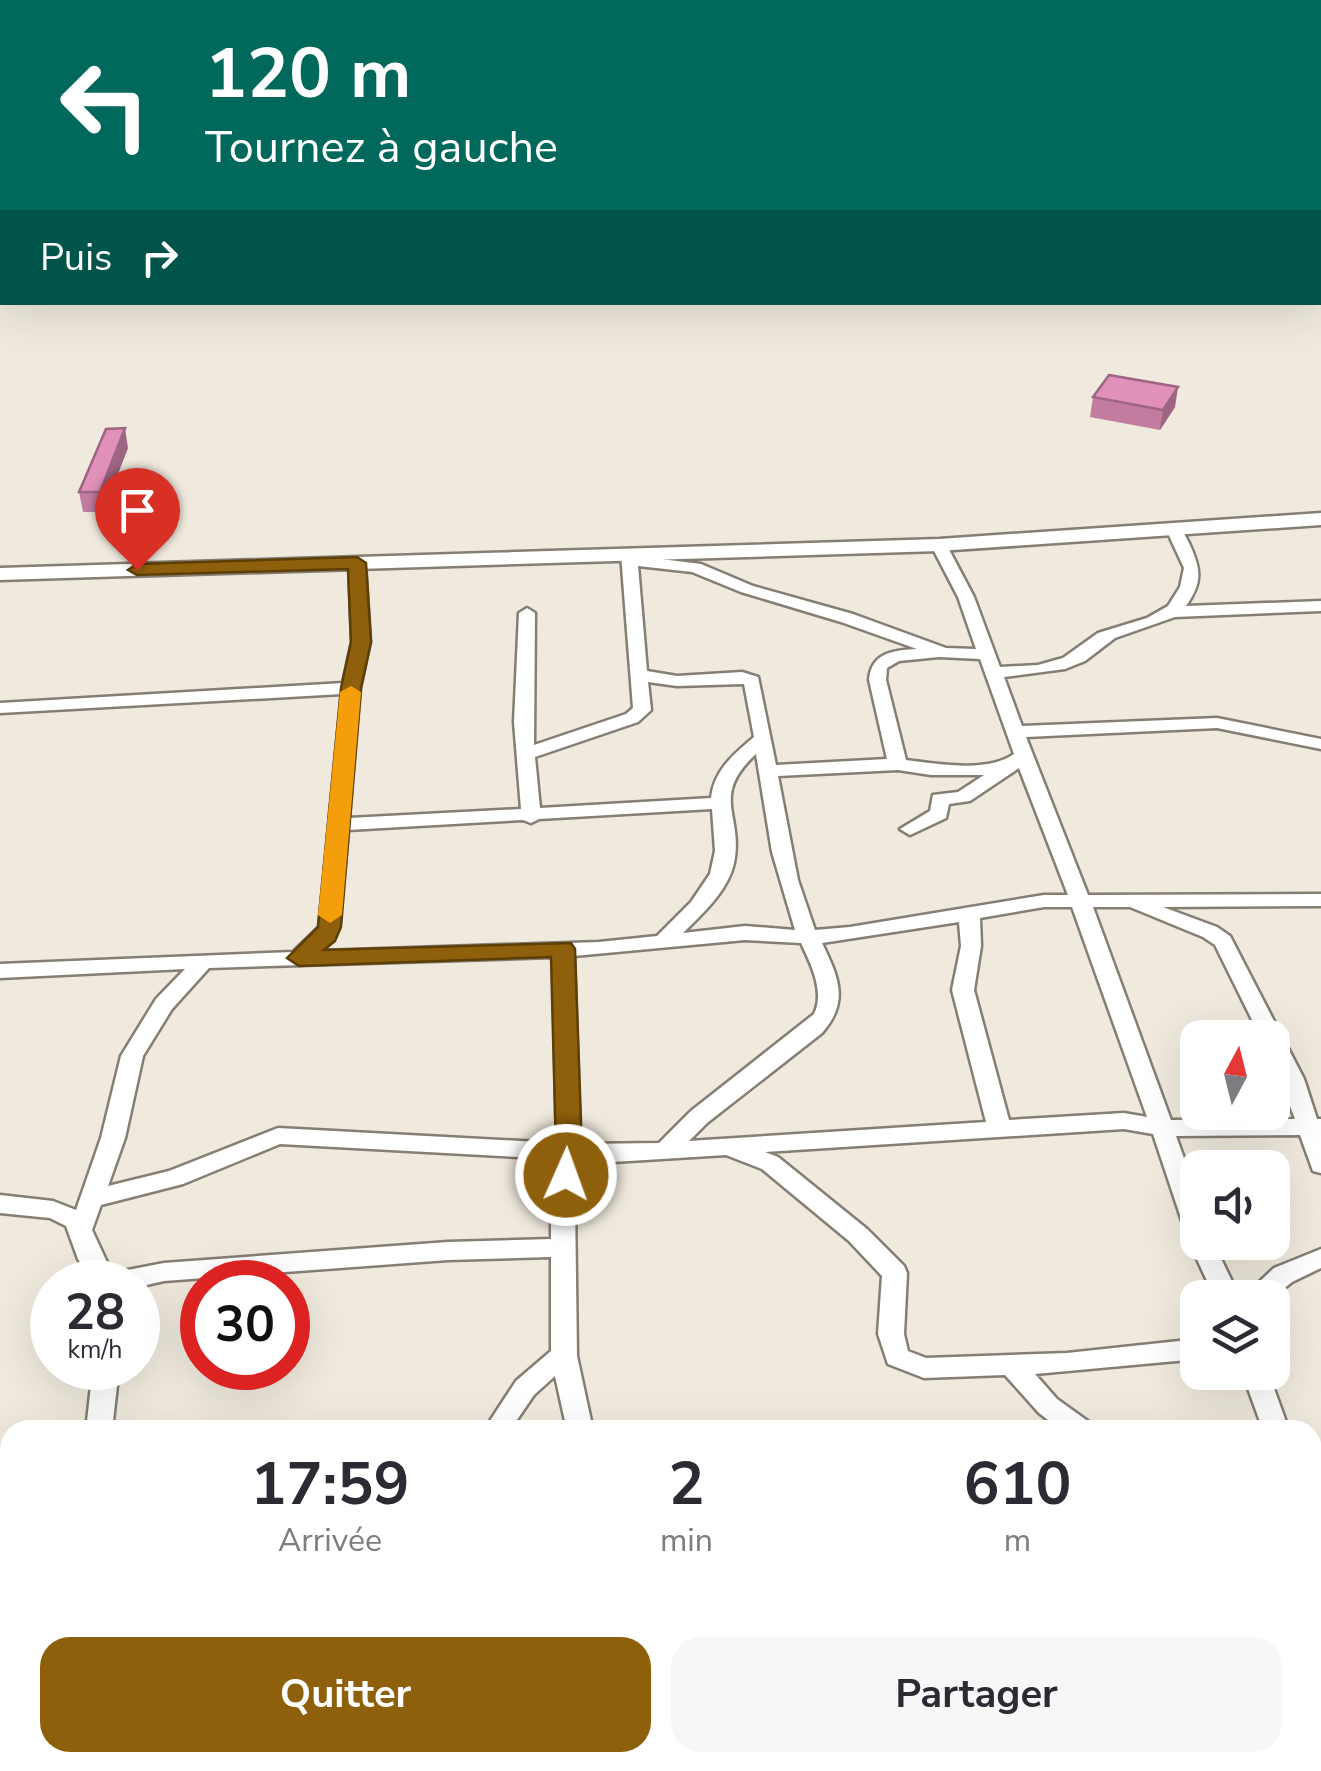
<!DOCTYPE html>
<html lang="fr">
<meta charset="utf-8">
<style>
body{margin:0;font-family:"Nunito Sans",sans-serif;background:#f7f7f7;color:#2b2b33;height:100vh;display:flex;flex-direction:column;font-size:38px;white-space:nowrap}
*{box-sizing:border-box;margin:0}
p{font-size:32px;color:#7c7c81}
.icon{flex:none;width:55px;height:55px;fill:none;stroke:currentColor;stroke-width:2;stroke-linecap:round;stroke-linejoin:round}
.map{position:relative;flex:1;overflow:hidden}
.drawer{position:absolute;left:0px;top:1420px;width:1322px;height:352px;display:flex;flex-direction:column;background:#fff;border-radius:30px 30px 0 0;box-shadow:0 10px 40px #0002}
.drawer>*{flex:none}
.guide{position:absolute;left:0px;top:0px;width:1322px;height:305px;box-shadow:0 10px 40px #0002;background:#00695c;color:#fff;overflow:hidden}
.needle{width:65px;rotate:7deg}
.controls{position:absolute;left:1180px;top:1020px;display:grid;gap:20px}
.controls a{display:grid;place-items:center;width:110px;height:110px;border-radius:20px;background:#fff;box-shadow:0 10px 40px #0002;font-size:50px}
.speed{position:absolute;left:30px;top:1260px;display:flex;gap:20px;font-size:50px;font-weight:700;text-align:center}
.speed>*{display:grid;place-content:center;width:130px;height:130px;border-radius:50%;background:#fff;box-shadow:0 10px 40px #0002;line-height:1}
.speed small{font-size:25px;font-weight:400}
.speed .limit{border:15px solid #d22;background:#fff;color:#111}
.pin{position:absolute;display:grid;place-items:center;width:85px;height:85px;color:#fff;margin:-102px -42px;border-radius:50% 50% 50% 0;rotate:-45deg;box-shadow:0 0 10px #0007}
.pin .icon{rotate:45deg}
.me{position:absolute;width:110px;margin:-55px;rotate:2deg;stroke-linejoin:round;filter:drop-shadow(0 0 8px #0008)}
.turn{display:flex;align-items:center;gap:35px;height:210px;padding:0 40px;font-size:45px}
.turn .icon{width:130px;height:130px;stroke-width:2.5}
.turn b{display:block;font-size:70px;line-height:85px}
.then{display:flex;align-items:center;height:95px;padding:0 40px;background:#0003;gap:20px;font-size:38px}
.eta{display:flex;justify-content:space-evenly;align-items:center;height:170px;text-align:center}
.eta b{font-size:60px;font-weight:700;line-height:70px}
.primary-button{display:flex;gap:20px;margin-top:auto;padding:20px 40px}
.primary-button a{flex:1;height:115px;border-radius:30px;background:#8f600b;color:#fff;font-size:40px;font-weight:700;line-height:115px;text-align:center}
.primary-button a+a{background:#f7f7f7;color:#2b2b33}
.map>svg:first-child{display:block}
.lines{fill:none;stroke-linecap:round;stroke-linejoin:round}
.taxiway{fill:#bcb7ad;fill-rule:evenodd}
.runway{fill:#bcb7ad;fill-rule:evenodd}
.minor-casing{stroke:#847e73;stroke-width:5}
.tertiary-casing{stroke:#847e73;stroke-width:5}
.minor{fill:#fff;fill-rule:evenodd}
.tertiary{fill:#fff;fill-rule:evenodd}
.wall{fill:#c27ca0}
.shaded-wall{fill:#9e6582}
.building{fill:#e190ba;stroke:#9e6582;stroke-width:2.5}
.route{fill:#8f600b;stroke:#5d3e07;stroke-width:2.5}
.slow{fill:#f59e0b}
</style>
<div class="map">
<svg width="1321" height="1771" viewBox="0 0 1321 1771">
<rect width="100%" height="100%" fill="#f0eade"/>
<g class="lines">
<polygon class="taxiway" points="1207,0 1229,0 1230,2 1208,2"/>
<g class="runway">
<polygon points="337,0 492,0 494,2 339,2"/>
<rect x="1320" y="7" width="1" height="34"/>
</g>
<defs>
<g id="minor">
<rect x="1320" y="86" width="1" height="8"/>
<rect x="1320" y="143" width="1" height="6"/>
<rect x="1320" y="170" width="1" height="6"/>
<rect x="1320" y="229" width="1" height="8"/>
<rect x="1320" y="261" width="1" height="8"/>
<rect x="1320" y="292" width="1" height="9"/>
<path d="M 1174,524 C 1183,529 1184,534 1189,543 C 1201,569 1203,582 1186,606 L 1321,601 L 1321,611 L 1175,617 L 1115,638 L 1085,661 L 1065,669 L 1004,677 L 1022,726 L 1217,718 L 1321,739 L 1321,749 L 1217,728 L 1026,737 L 1088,895 L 1321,894 L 1321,906 L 1163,907 L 1217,927 L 1230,936 L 1304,1079 L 1317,1119 L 1321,1119 L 1321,1173 L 1313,1171 L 1300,1135 L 1176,1136 L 1198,1197 L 1198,1242 L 1213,1242 L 1240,1298 L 1215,1298 L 1189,1242 L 1153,1134 L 1124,1129 L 765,1152 L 778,1157 L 867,1229 L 904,1266 L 907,1273 L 904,1334 L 908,1351 L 926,1358 L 1067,1353 L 1198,1339 L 1198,1359 L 1035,1374 L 1057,1399 L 1089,1422 L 1093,1430 L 1061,1430 L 1039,1413 L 1005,1375 L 924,1378 L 888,1364 L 878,1334 L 882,1276 L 849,1241 L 762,1169 L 726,1155 L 613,1162 L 579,1160 L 575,1199 L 577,1356 L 593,1430 L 567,1430 L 555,1376 L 534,1395 L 510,1430 L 484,1430 L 516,1381 L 551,1351 L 551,1257 L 448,1260 L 164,1281 L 138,1287 L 138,1282 L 92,1282 L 78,1259 L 66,1226 L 50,1218 L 0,1213 L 0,1195 L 53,1201 L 76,1210 L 101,1138 L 121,1056 L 156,999 L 185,969 L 0,978 L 0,964 L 293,952 L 319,927 L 342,694 L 0,713 L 0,703 L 343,683 L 352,642 L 349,563 L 357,558 L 365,563 L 370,642 L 360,688 L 349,818 L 521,809 L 514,722 L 519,613 L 527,608 L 535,613 L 534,745 L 626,714 L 633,708 L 621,554 L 623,551 L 635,551 L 637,556 L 701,564 L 753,586 L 853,614 L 946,648 L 976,649 L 958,597 L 931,545 L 939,540 L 945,542 L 974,597 L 1000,667 L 1038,665 L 1063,658 L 1098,633 L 1147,618 L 1168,606 L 1180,587 L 1184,568 L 1166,529 ZM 638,566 L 692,572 L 741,592 L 841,622 L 917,649 C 893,650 871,653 869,680 L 887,759 L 776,765 L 758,677 L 742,672 L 677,676 L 647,671 ZM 939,657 L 980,659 L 1014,754 C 987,773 938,764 906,760 L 886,680 L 887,668 L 899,661 ZM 648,682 L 677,686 L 744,684 L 754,737 C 734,754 714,770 711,798 L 540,808 L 535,757 L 638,722 L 651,710 ZM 756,754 L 772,852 L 795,930 L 745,926 L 683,933 C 702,914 728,891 734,863 C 744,815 709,797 756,754 ZM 1019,768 L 1068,895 L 1044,895 L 850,927 L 815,930 L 798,880 L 778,776 L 898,770 L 931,775 L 984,775 L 958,792 L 933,795 L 930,811 L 900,829 L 910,835 L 946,818 L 949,804 L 970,801 ZM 712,809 L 715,851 L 710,874 L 691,902 L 657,936 L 599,942 L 320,951 L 333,940 L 339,927 L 348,830 L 523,820 L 531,823 L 539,819 ZM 1044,907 L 1072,907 L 1147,1117 L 1124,1113 L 1009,1120 L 974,990 L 981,946 L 980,918 ZM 1093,907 L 1130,907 L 1203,937 L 1215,945 L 1261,1038 L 1272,1038 L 1272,1060 L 1295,1119 L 1171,1120 ZM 959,922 L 961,946 L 952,990 L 986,1122 L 689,1141 L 707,1123 L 822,1033 C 850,1001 838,977 822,943 ZM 745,940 L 801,943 C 811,964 825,992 814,1014 L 691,1111 L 659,1143 L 580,1144 L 574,956 ZM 553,957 L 557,1143 L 278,1128 L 169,1171 L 108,1186 L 125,1138 L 143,1056 L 172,1009 L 209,968 ZM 280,1144 L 556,1159 L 551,1199 L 551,1239 L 448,1242 L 164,1263 L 112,1273 L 92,1230 L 101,1205 L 183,1184 Z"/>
<polygon points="1321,1249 1321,1268 1292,1282 1272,1298 1242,1298 1274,1268"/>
<polygon points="93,1368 119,1368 112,1430 86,1430"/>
<polygon points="1242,1372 1268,1372 1289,1430 1263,1430"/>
<polygon points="1312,1510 1321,1513 1321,1560 1312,1557"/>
<polygon points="1321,1585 1321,1611 1312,1613 1312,1588"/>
<polygon points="10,1673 10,1708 0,1712 0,1676"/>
<polygon points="1321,1712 1321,1740 1312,1743 1312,1715"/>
<polygon points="617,1762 647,1762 649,1771 619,1771"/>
<polygon points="1179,1762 1223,1762 1219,1771 1176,1771"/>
</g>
<polygon id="tertiary" points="1321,513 1321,525 939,551 0,580 0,568 939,539"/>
</defs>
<use href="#minor" class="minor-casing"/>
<use href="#tertiary" class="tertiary-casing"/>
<use href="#minor" class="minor"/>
<use href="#tertiary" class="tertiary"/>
</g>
<g class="wall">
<polygon points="1093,397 1175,407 1160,430 1090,417"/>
<polygon points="128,448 103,512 83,512 79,492"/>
</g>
<g class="shaded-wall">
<polygon points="1178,387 1175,407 1160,430 1163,410"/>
<polygon points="125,428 128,448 103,512 100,492"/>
</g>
<g class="building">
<polygon points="1109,375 1178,387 1163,410 1093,397"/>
<polygon points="125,428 100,492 79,492 106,429"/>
</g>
<polygon class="route" points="357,557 366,563 371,642 361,688 341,927 335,941 324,950 571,943 575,949 582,1151 575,1182 557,1182 553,1175 556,1151 551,957 299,966 287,958 318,927 341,688 351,642 348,569 137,575 128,570 137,564"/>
<polygon class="slow" points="351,686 361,692 342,915 330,923 318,915 340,692"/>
</svg>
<div class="controls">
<a><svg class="needle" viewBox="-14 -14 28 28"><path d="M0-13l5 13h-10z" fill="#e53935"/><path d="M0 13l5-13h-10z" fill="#7c7c81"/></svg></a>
<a><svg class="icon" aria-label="sound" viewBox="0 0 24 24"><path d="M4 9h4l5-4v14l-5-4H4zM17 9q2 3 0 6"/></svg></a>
<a><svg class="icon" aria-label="layers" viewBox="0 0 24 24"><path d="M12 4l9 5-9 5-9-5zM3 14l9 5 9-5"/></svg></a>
</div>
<div class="speed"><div>28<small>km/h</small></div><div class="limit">30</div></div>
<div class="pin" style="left:137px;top:570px;background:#d93025"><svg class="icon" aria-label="arrive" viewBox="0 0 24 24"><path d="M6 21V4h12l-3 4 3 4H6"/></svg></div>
<svg class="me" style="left:566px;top:1175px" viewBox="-20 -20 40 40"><circle r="17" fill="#8f600b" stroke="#fff" stroke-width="3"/><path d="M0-11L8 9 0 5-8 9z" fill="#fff"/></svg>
<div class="guide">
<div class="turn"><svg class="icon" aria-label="left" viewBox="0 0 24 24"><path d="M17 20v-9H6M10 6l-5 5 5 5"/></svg><div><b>120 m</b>Tournez à gauche</div></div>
<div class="then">Puis<svg class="icon" aria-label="right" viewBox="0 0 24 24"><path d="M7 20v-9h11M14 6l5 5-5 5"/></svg></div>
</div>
<section class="drawer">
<div class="eta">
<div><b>17:59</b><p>Arrivée</p></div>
<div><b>2</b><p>min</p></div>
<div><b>610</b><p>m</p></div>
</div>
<div class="primary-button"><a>Quitter</a><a>Partager</a></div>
</section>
</div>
